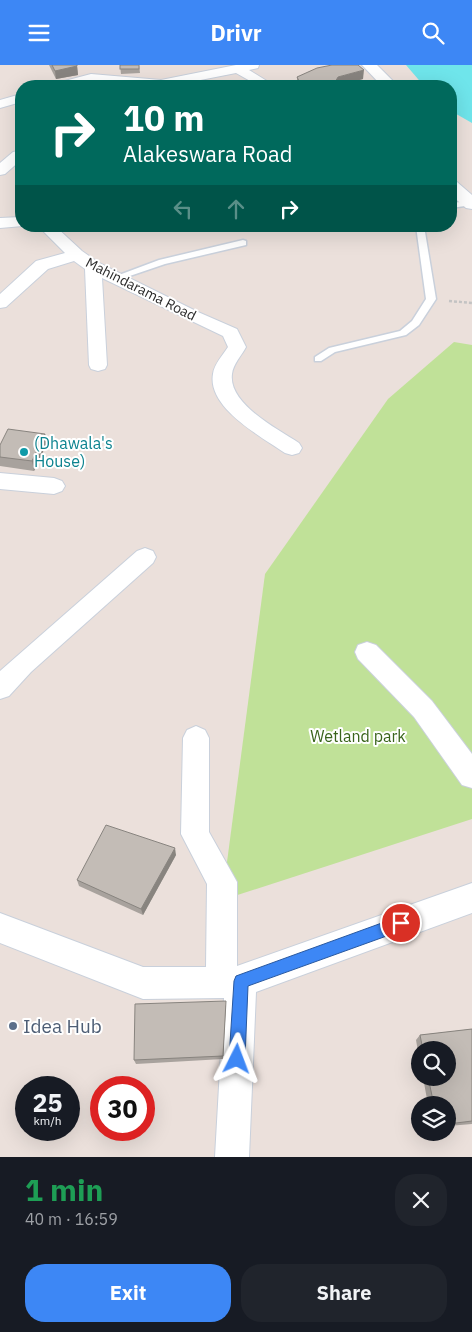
<!DOCTYPE html>
<meta charset="utf-8">
<style>
body{margin:0;font-family:"IBM Plex Sans",sans-serif;background:#20242c;color:#f1f3f6;height:100vh;display:flex;flex-direction:column;font-size:19px;white-space:nowrap}
*{box-sizing:border-box;margin:0}
p{font-size:16px;color:#9ea1a6}
.icon{flex:none;width:28px;height:28px;fill:none;stroke:currentColor;stroke-width:2;stroke-linecap:round;stroke-linejoin:round}
.map{position:relative;height:1092px;overflow:hidden}
.drawer{display:flex;flex-direction:column;background:#171b24;flex:1}
.drawer>*{flex:none}
.top-card{position:absolute;left:15px;top:15px;width:442px;height:152px;border-radius:20px;box-shadow:0 5px 20px #0002;background:#00695c;color:#fff;overflow:hidden}
.buttons{position:absolute;left:411px;top:976px;display:grid;gap:10px}
.buttons a{display:grid;place-items:center;width:45px;height:45px;border-radius:50%;background:#171b24;box-shadow:0 5px 20px #0002;font-size:25px}
.speed{position:absolute;left:15px;top:1011px;display:flex;gap:10px;font-size:25px;font-weight:700;text-align:center}
.speed>*{display:grid;place-content:center;width:65px;height:65px;border-radius:50%;background:#171b24;box-shadow:0 5px 20px #0002;line-height:1}
.speed small{font-size:12px;font-weight:400}
.speed .limit{border:8px solid #d22;background:#fff;color:#111}
.pin{position:absolute;display:grid;place-items:center;width:42px;height:42px;color:#fff;margin:-21px;border:2px solid #fff;border-radius:50%;box-shadow:0 1px 5px #0007}
.me{position:absolute;width:55px;margin:-28px;rotate:3deg;stroke-linejoin:round;filter:drop-shadow(0 0 4px #0008)}
.turn{display:flex;align-items:center;gap:18px;height:105px;padding:0 25px;font-size:22px}
.turn .icon{width:65px;height:65px;stroke-width:2.5}
.turn b{display:block;font-size:35px;line-height:42px}
.lanes{display:flex;align-items:center;height:48px;padding:0 25px;background:#0003;justify-content:center;gap:25px;direction:ltr}
.lanes .off{opacity:.35}
.round{display:grid;place-items:center;flex:none;width:52px;height:52px;border-radius:20px;background:#20242c}
.head{display:flex;align-items:center;justify-content:space-between;height:85px;padding:0 25px}
h1{font-size:30px;font-weight:700;line-height:38px;color:#1e9e55}
.action{display:flex;gap:10px;margin-top:auto;padding:10px 25px}
.action a{flex:1;height:58px;border-radius:20px;background:#3d87f5;color:#fff;font-size:20px;font-weight:700;line-height:58px;text-align:center}
.action a+a{background:#20242c;color:#f1f3f6}
header{display:flex;justify-content:space-between;align-items:center;height:65px;padding:0 25px;background:#3d87f5;color:#fff;font-size:22px;font-weight:700}
.map>svg:first-child{display:block}
.green{fill:#c0e198}
.water{fill:#6fe5eb}
.lines{fill:none;stroke-linecap:round;stroke-linejoin:round}
.service-casing{stroke:#c9d0db;stroke-width:3}
.minor-casing{stroke:#c9d0db;stroke-width:2}
.tertiary-casing{stroke:#c9d0db;stroke-width:2}
.path{stroke:#c3c3c3;stroke-width:2.5;stroke-dasharray:3 2;stroke-linecap:butt}
.service{fill:#fff;fill-rule:evenodd}
.minor{fill:#fff;fill-rule:evenodd}
.tertiary{fill:#fff;fill-rule:evenodd}
.wall{fill:#a8a29d}
.shaded-wall{fill:#88847f}
.building{fill:#c3bcb6;stroke:#88847f}
.route{fill:#3d87f5;stroke:#28589f}
.culture-dot{fill:#0f9aa8;stroke:#fff;stroke-width:2}
.service-dot{fill:#5c6f8a;stroke:#fff;stroke-width:2}
.labels{text-anchor:middle;dominant-baseline:central;stroke-width:4;stroke-linejoin:round;paint-order:stroke}
.far-street-label{font-size:14px;fill:#292929;stroke:#fff}
.culture-label{font-size:16px;fill:#0d838f;stroke:#fff;text-anchor:start}
.park-label{font-size:16px;fill:#39641b;stroke:#fff}
.near-service-label{font-size:19px;fill:#4e5e75;stroke:#fff;text-anchor:start}
</style>
<header><svg class="icon" aria-label="menu" viewBox="0 0 24 24"><path d="M4 6h16M4 12h16M4 18h16"/></svg>Drivr<svg class="icon" aria-label="search" viewBox="0 0 24 24"><circle cx="10" cy="10" r="6"/><path d="M15 15l6 6"/></svg></header>
<div class="map">
<svg width="472" height="1092" viewBox="0 0 472 1092">
<rect width="100%" height="100%" fill="#ebe0db"/>
<polygon class="green" points="454,277 472,280 472,754 222,835 265,509 388,334"/>
<polygon class="water" points="406,0 472,0 472,58 451,46 451,21 424,21"/>
<g class="lines">
<defs>
<g id="service">
<polygon points="471,136 472,140 451,143 451,138"/>
<polygon points="416,161 424,161 436,234 419,260 406,270 335,287 321,296 315,296 315,292 329,283 400,266 412,256 426,234"/>
<polygon points="243,175 246,176 246,180 165,199 115,216 111,213 159,195"/>
</g>
<g id="minor">
<polygon points="236,0 259,0 258,3 249,5 275,21 259,21 236,8 170,21 141,21 91,17 76,21 55,21 57,18 91,9 161,15"/>
<polygon points="21,29 21,37 0,43 0,35"/>
<polygon points="18,86 21,86 21,95 5,109 0,110 0,98 13,87"/>
<polygon points="21,152 21,161 23,161 0,163 0,153"/>
<path d="M 38,161 L 55,161 L 82,186 L 99,198 L 198,247 L 237,264 L 246,282 C 242,290 233,299 232,309 C 228,339 278,364 299,378 L 302,383 L 299,388 L 292,390 L 285,388 C 262,372 207,343 213,309 C 214,299 223,290 228,282 L 223,271 L 102,213 L 107,300 L 105,304 L 98,306 L 91,304 L 89,300 L 85,204 L 74,196 L 48,204 L 6,242 L 0,243 L 0,229 L 36,196 L 65,188 Z"/>
<polygon points="0,408 54,413 62,416 65,421 62,426 54,429 0,424"/>
<polygon points="145,483 153,486 156,492 153,498 31,607 9,631 0,634 0,606 137,486"/>
<polygon points="367,577 376,580 432,636 472,689 472,723 462,720 414,652 358,594 355,587 358,580"/>
<polygon points="196,661 205,665 209,673 209,767 237,817 237,901 472,818 472,848 256,927 249,1092 215,1092 224,933 143,934 0,878 0,848 143,902 206,902 207,819 181,769 183,673 187,665"/>
</g>
<g id="tertiary">
<polygon points="362,0 377,0 398,21 382,21"/>
<polygon points="451,116 457,117 472,130 472,144 466,143 451,130"/>
</g>
</defs>
<use href="#service" class="service-casing"/>
<use href="#minor" class="minor-casing"/>
<use href="#tertiary" class="tertiary-casing"/>
<polyline class="path" points="449,236 472,238"/>
<use href="#service" class="service"/>
<use href="#minor" class="minor"/>
<use href="#tertiary" class="tertiary"/>
</g>
<g class="wall">
<polygon points="49,0 77,0 78,10 56,14"/>
<polygon points="120,0 139,0 140,8 121,9"/>
<polygon points="297,12 363,14 337,21 297,21"/>
<polygon points="45,369 47,378 34,406 0,401 0,380"/>
<polygon points="176,790 143,850 79,821 77,815"/>
<polygon points="226,940 223,994 136,999 134,995"/>
<polygon points="472,964 472,1059 448,1061 448,1040 428,1040 423,1012 448,1012 448,985 420,985 420,998 416,975 420,970"/>
</g>
<g class="shaded-wall">
<polygon points="77,1 78,10 56,14 55,6"/>
<polygon points="364,5 363,14 337,21 331,21 338,12"/>
<polygon points="45,369 47,378 34,406 32,396"/>
<polygon points="175,783 176,790 143,850 141,844"/>
</g>
<g class="building">
<polygon points="52,0 77,0 77,1 55,6"/>
<rect x="120" y="0" width="19" height="4"/>
<polygon points="332,0 358,0 364,5 338,12 333,21 309,21 299,16 297,12 317,3"/>
<polygon points="8,364 45,369 32,396 0,392 0,380"/>
<polygon points="106,760 175,783 141,844 77,815"/>
<polygon points="226,936 223,991 134,995 135,939"/>
<polygon points="472,964 472,1056 448,1059 448,1040 434,1040 428,1012 448,1012 448,985 423,985 420,970"/>
</g>
<polygon class="route" points="401,851 406,853 408,858 406,864 248,921 245,994 242,1000 237,1002 231,1000 229,994 234,916 236,911"/>
<circle class="culture-dot" cx="24" cy="387" r="5"/>
<circle class="service-dot" cx="13" cy="961" r="5"/>
<g class="labels">
<g class="far-street-label">
<text transform="translate(141 224) rotate(27)">Mahindarama Road</text>
</g>
<g class="culture-label">
<text x="34" y="378">(Dhawala's<tspan x="34" dy="18">House)</tspan></text>
</g>
<g class="park-label">
<text x="358" y="671">Wetland park</text>
</g>
<g class="near-service-label">
<text x="23" y="961">Idea Hub</text>
</g>
</g>
</svg>
<div class="buttons">
<a><svg class="icon" aria-label="search" viewBox="0 0 24 24"><circle cx="10" cy="10" r="6"/><path d="M15 15l6 6"/></svg></a>
<a><svg class="icon" aria-label="layers" viewBox="0 0 24 24"><path d="M12 4l9 5-9 5-9-5zM3 14l9 5 9-5"/></svg></a>
</div>
<div class="speed"><div>25<small>km/h</small></div><div class="limit">30</div></div>
<div class="pin" style="left:401px;top:858px;background:#d93025"><svg class="icon" aria-label="arrive" viewBox="0 0 24 24"><path d="M6 21V4h12l-3 4 3 4H6"/></svg></div>
<svg class="me" style="left:237px;top:994px" viewBox="-20 -20 40 40"><path d="M0-17L14 15 0 8-14 15z" fill="#3d87f5" stroke="#fff" stroke-width="4"/></svg>
<div class="top-card">
<div class="turn"><svg class="icon" aria-label="right" viewBox="0 0 24 24"><path d="M7 20v-9h11M14 6l5 5-5 5"/></svg><div><b>10 m</b>Alakeswara Road</div></div>
<div class="lanes"><svg class="icon off" aria-label="left" viewBox="0 0 24 24"><path d="M17 20v-9H6M10 6l-5 5 5 5"/></svg><svg class="icon off" aria-label="ahead" viewBox="0 0 24 24"><path d="M12 20V5M6 11l6-6 6 6"/></svg><svg class="icon" aria-label="right" viewBox="0 0 24 24"><path d="M7 20v-9h11M14 6l5 5-5 5"/></svg></div>
</div>
</div>
<section class="drawer">
<div class="head"><div><h1>1 min</h1><p>40 m · 16:59</p></div><a class="round"><svg class="icon" aria-label="close" viewBox="0 0 24 24"><path d="M6 6l12 12M18 6L6 18"/></svg></a></div>
<div class="action"><a>Exit</a><a>Share</a></div>
</section>
